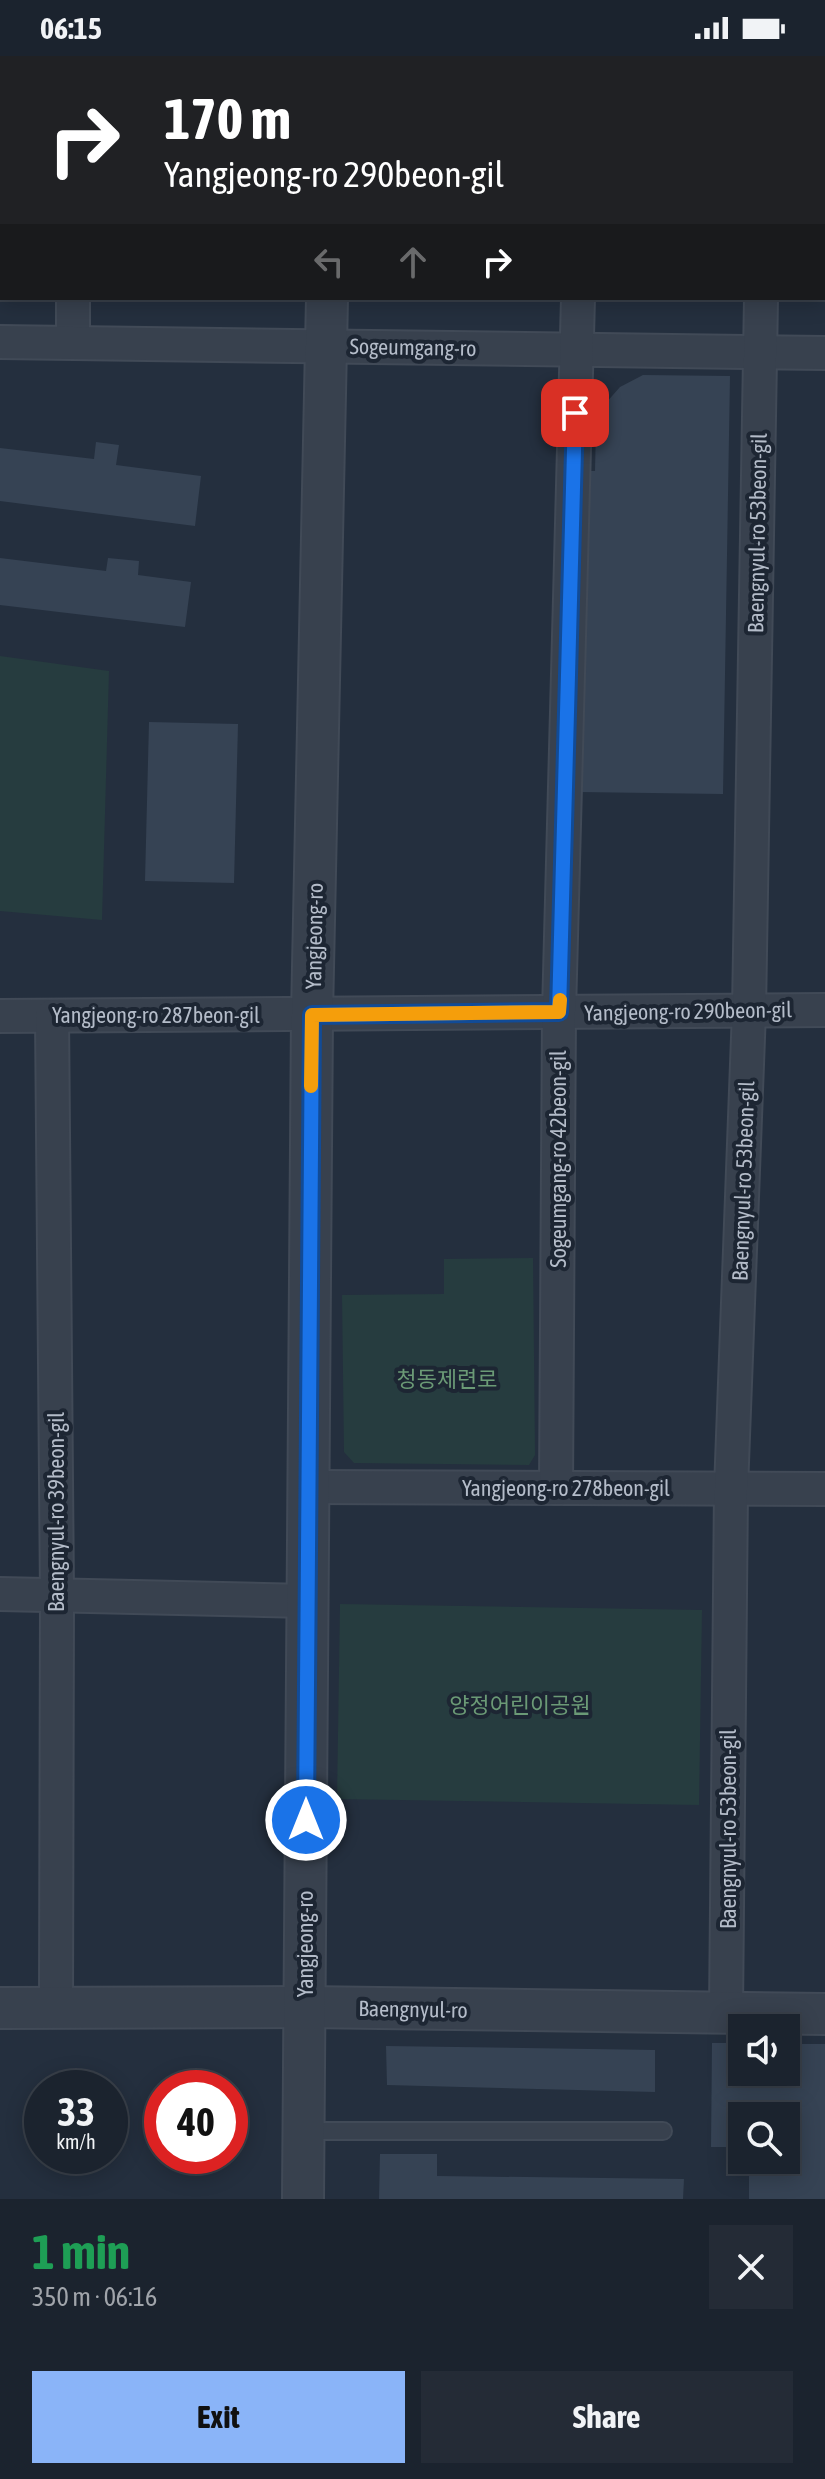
<!DOCTYPE html>
<meta charset="utf-8">
<style>
body{margin:0;font-family:"Asap Condensed","Noto Sans KR",sans-serif;background:#242b36;color:#f1f3f6;height:100vh;display:flex;flex-direction:column;font-size:30px;white-space:nowrap}
*{box-sizing:border-box;margin:0}
p{font-size:26px;color:#a0a4aa}
.icon{flex:none;width:44px;height:44px;fill:none;stroke:currentColor;stroke-width:2;stroke-linecap:round;stroke-linejoin:round}
.map{position:relative;height:2143px;overflow:hidden}
.drawer{display:flex;flex-direction:column;background:#1b232e;flex:1}
.drawer>*{flex:none}
.hud{position:absolute;left:0px;top:0px;width:826px;height:244px;box-shadow:0 4px 20px #0003,0 0 0 2px #39404a;background:#202124;color:#fff;overflow:hidden}
.fabs{position:absolute;left:728px;top:1958px;display:grid;gap:16px}
.fabs a{display:grid;place-items:center;width:72px;height:72px;border-radius:0px;background:#1b232e;box-shadow:0 4px 20px #0003,0 0 0 2px #39404a;font-size:40px}
.speed{position:absolute;left:24px;top:2014px;display:flex;gap:16px;font-size:40px;font-weight:700;text-align:center}
.speed>*{display:grid;place-content:center;width:104px;height:104px;border-radius:50%;background:#1b232e;box-shadow:0 4px 20px #0003,0 0 0 2px #39404a;line-height:1}
.speed small{font-size:20px;font-weight:400}
.speed .limit{border:12px solid #d22;background:#fff;color:#111}
.pin{position:absolute;display:grid;place-items:center;width:68px;height:68px;color:#fff;margin:-34px;border-radius:16px;box-shadow:0 4px 12px #0006}
.me{position:absolute;width:88px;margin:-44px;rotate:0deg;stroke-linejoin:round;filter:drop-shadow(0 0 6px #0008)}
.turn{display:flex;align-items:center;gap:28px;height:168px;padding:0 32px;font-size:36px}
.turn .icon{width:104px;height:104px;stroke-width:2.5}
.turn b{display:block;font-size:56px;line-height:68px}
.lanes{display:flex;align-items:center;height:76px;padding:0 32px;background:#0003;justify-content:center;gap:40px;direction:ltr}
.lanes .off{opacity:.35}
.round{display:grid;place-items:center;flex:none;width:84px;height:84px;border-radius:0px;background:#242b36}
.headline{display:flex;align-items:center;justify-content:space-between;height:136px;padding:0 32px}
h1{font-size:48px;font-weight:700;line-height:60px;color:#1e9e55}
.cta{display:flex;gap:16px;margin-top:auto;padding:16px 32px}
.cta a{flex:1;height:92px;border-radius:0px;background:#8ab4f8;color:#111;font-size:32px;font-weight:700;line-height:92px;text-align:center}
.cta a+a{background:#242b36;color:#f1f3f6}
.status{display:flex;justify-content:space-between;align-items:center;height:56px;padding:0 40px;background:#1b232e;direction:ltr}
.status svg{height:22px;fill:currentColor}
.map>svg:first-child{display:block}
.green{fill:#263c3f}
.building{fill:#364354}
.lines{fill:none;stroke-linecap:round;stroke-linejoin:round}
.service-casing{stroke:#414a57;stroke-width:20}
.minor-casing{stroke:#414a57;stroke-width:36}
.tertiary-casing{stroke:#414a57;stroke-width:44}
.service{stroke:#38414e;stroke-width:16}
.minor{stroke:#38414e;stroke-width:32}
.tertiary{stroke:#38414e;stroke-width:40}
.route-casing{stroke:#114b97;stroke-width:20}
.route{stroke:#1a73e8;stroke-width:14}
.slow{stroke:#f59e0b;stroke-width:14}
.labels{text-anchor:middle;dominant-baseline:central;stroke-width:8;stroke-linejoin:round;paint-order:stroke}
.street-label{font-size:22px;fill:#b4bcc9;stroke:#1d2633}
.park-label{font-size:22px;fill:#6b9a76;stroke:#1d2633}
</style>
<div class="status"><b>06:15</b><svg viewBox="0 0 49 12"><path d="M0 12V9h3v3zM5 12V6h3v6zM10 12V3h3v9zM15 12V0h3v12zM26 1h20v11H26zM47 4h2v5h-2z"/></svg></div>
<div class="map">
<svg width="825" height="2143" viewBox="0 0 825 2143">
<rect width="100%" height="100%" fill="#242f3e"/>
<g class="green">
<polygon points="0,600 109,615 102,864 0,855"/>
<polygon points="533,1202 535,1399 529,1409 354,1407 344,1396 342,1239 444,1238 444,1203"/>
<polygon points="340,1548 702,1554 699,1749 337,1743"/>
</g>
<g class="building">
<polygon points="643,319 730,320 723,738 579,736 585,415 595,415 596,369 605,348 620,331"/>
<polygon points="96,386 119,389 116,409 201,420 195,470 0,445 0,392 94,403"/>
<polygon points="0,502 106,515 108,502 139,505 138,519 191,526 185,571 0,549"/>
<polygon points="149,666 238,668 234,827 145,825"/>
<polygon points="712,1987 742,1987 742,2016 786,2016 786,1988 825,1988 825,2143 749,2143 749,2104 786,2104 786,2060 742,2060 742,2091 711,2091"/>
<polygon points="386,1990 655,1994 655,2036 387,2029"/>
<polygon points="380,2098 437,2098 437,2120 684,2123 683,2143 379,2143"/>
</g>
<g class="lines">
<defs>
<polyline id="service" points="304,2075 663,2075"/>
<g id="minor">
<polyline points="73,0 73,2"/>
<polyline points="583,2 583,0"/>
<polyline points="770,2 770,0"/>
<polyline points="73,242 73,286"/>
<polyline points="0,286 825,297"/>
<polyline points="0,960 825,954"/>
<polyline points="52,960 57,1539 56,1952"/>
<polyline points="307,1431 825,1433"/>
<polyline points="556,1432 559,956 578,242"/>
<polyline points="0,1538 306,1545"/>
<polyline points="726,1956 731,1433 749,955 761,242"/>
</g>
<g id="tertiary">
<polyline points="335,2 335,0"/>
<polyline points="0,1952 305,1951 825,1958"/>
<polyline points="303,2143 312,959 327,242"/>
</g>
</defs>
<use href="#service" class="service-casing"/>
<use href="#minor" class="minor-casing"/>
<use href="#tertiary" class="tertiary-casing"/>
<use href="#service" class="service"/>
<use href="#minor" class="minor"/>
<use href="#tertiary" class="tertiary"/>
</g>
<g class="lines">
<defs>
<polyline id="route" points="306,1764 312,959 559,956 575,357"/>
</defs>
<use href="#route" class="route-casing"/>
<use href="#route" class="route"/>
<polyline class="slow" points="311,1030 312,959 559,956 560,944"/>
</g>
<g class="labels">
<g class="street-label">
<text transform="translate(413 291) rotate(1)">Sogeumgang-ro</text>
<text transform="translate(757 477) rotate(-89)">Baengnyul-ro 53beon-gil</text>
<text transform="translate(314 880) rotate(-89)">Yangjeong-ro</text>
<text transform="translate(688 955) rotate(-1)">Yangjeong-ro 290beon-gil</text>
<text x="156" y="959">Yangjeong-ro 287beon-gil</text>
<text transform="translate(558 1103) rotate(-90)">Sogeumgang-ro 42beon-gil</text>
<text transform="translate(743 1125) rotate(-88)">Baengnyul-ro 53beon-gil</text>
<text x="566" y="1432">Yangjeong-ro 278beon-gil</text>
<text transform="translate(56 1456) rotate(-90)">Baengnyul-ro 39beon-gil</text>
<text transform="translate(728 1773) rotate(-90)">Baengnyul-ro 53beon-gil</text>
<text transform="translate(305 1888) rotate(-90)">Yangjeong-ro</text>
<text transform="translate(413 1953) rotate(1)">Baengnyul-ro</text>
</g>
<g class="park-label">
<text x="447" y="1323">청동제련로</text>
<text x="520" y="1649">양정어린이공원</text>
</g>
</g>
</svg>
<div class="fabs">
<a><svg class="icon" aria-label="sound" viewBox="0 0 24 24"><path d="M4 9h4l5-4v14l-5-4H4zM17 9q2 3 0 6"/></svg></a>
<a><svg class="icon" aria-label="search" viewBox="0 0 24 24"><circle cx="10" cy="10" r="6"/><path d="M15 15l6 6"/></svg></a>
</div>
<div class="speed"><div>33<small>km/h</small></div><div class="limit">40</div></div>
<div class="pin" style="left:575px;top:357px;background:#d93025"><svg class="icon" aria-label="arrive" viewBox="0 0 24 24"><path d="M6 21V4h12l-3 4 3 4H6"/></svg></div>
<svg class="me" style="left:306px;top:1764px" viewBox="-20 -20 40 40"><circle r="17" fill="#1a73e8" stroke="#fff" stroke-width="3"/><path d="M0-11L8 9 0 5-8 9z" fill="#fff"/></svg>
<div class="hud">
<div class="turn"><svg class="icon" aria-label="right" viewBox="0 0 24 24"><path d="M7 20v-9h11M14 6l5 5-5 5"/></svg><div><b>170 m</b>Yangjeong-ro 290beon-gil</div></div>
<div class="lanes"><svg class="icon off" aria-label="left" viewBox="0 0 24 24"><path d="M17 20v-9H6M10 6l-5 5 5 5"/></svg><svg class="icon off" aria-label="ahead" viewBox="0 0 24 24"><path d="M12 20V5M6 11l6-6 6 6"/></svg><svg class="icon" aria-label="right" viewBox="0 0 24 24"><path d="M7 20v-9h11M14 6l5 5-5 5"/></svg></div>
</div>
</div>
<section class="drawer">
<div class="headline"><div><h1>1 min</h1><p>350 m · 06:16</p></div><a class="round"><svg class="icon" aria-label="close" viewBox="0 0 24 24"><path d="M6 6l12 12M18 6L6 18"/></svg></a></div>
<div class="cta"><a>Exit</a><a>Share</a></div>
</section>
